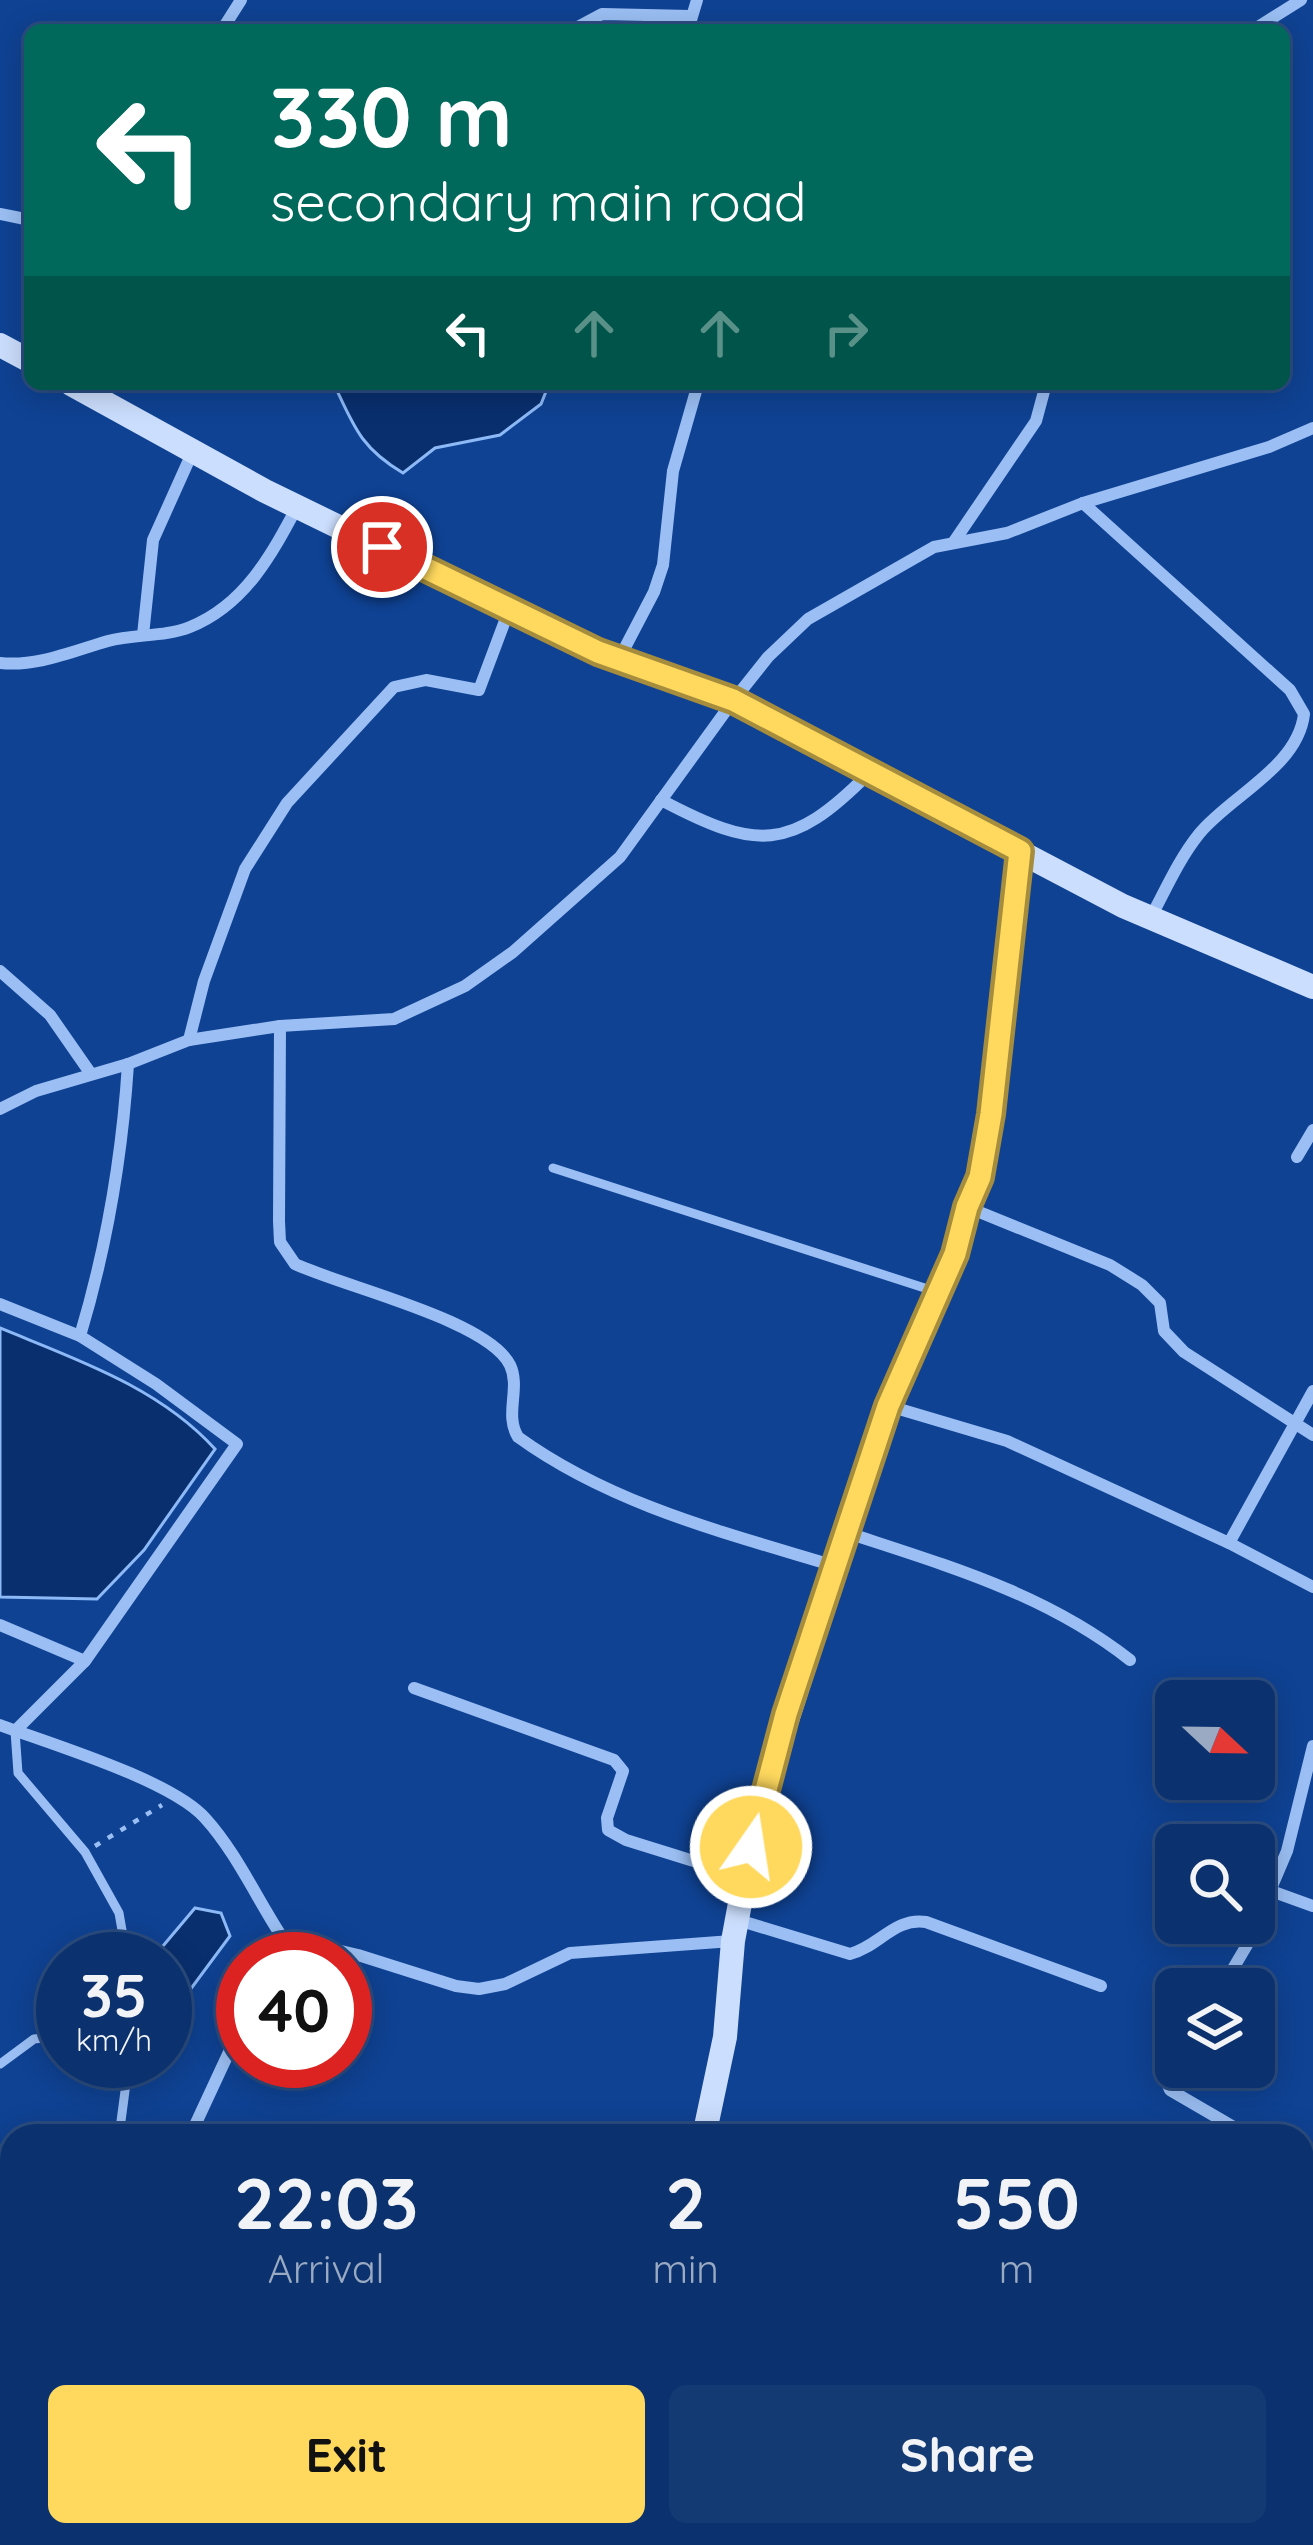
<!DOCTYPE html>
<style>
body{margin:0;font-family:Quicksand,sans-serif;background:#143a73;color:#f1f3f6;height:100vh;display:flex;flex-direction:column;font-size:45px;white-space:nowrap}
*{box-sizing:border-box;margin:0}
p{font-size:39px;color:#9aaac2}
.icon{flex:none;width:66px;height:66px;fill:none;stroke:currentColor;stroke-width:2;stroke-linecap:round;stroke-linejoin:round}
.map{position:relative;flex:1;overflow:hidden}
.sheet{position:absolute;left:0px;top:2124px;width:1314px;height:423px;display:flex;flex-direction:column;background:#0b326e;border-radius:36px 36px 0 0;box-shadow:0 6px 30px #0003,0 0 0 3px #2b4d81}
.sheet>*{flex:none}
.hud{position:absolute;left:24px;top:24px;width:1266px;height:366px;border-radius:18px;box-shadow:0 6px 30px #0003,0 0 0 3px #2b4d81;background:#00695c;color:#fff;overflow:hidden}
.needle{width:78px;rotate:112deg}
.tools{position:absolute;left:1155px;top:1680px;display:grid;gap:24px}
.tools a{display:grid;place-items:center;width:120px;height:120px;border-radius:18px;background:#0b326e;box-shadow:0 6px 30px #0003,0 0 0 3px #2b4d81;font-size:60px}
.speed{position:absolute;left:36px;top:1932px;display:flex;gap:24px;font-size:60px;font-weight:700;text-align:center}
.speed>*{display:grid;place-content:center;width:156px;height:156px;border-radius:50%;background:#0b326e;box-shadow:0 6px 30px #0003,0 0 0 3px #2b4d81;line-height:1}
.speed small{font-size:30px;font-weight:400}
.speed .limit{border:18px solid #d22;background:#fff;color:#111}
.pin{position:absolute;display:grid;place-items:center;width:102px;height:102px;color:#fff;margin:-51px;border:6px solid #fff;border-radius:50%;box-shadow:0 3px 12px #0007}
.me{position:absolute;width:132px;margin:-66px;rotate:13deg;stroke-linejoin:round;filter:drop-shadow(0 0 9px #0008)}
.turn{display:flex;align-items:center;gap:42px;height:252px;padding:0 48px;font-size:54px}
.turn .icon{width:156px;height:156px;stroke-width:2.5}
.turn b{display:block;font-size:84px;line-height:102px}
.lanes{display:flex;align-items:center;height:114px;padding:0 48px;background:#0003;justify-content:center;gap:60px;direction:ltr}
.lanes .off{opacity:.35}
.eta{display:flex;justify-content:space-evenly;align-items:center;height:204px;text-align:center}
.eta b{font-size:72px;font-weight:700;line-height:84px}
.primary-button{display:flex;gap:24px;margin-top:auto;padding:24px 48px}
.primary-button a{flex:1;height:138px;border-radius:18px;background:#ffd95e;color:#111;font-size:48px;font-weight:700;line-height:138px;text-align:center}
.primary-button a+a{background:#143a73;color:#f1f3f6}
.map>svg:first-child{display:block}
.water{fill:#092f6e;stroke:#8db9f7;stroke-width:3}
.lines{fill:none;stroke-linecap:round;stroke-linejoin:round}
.path{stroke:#9bbff4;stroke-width:4.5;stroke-dasharray:6 9;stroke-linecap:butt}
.lane{stroke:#9bbff4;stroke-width:9}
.street{stroke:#9bbff4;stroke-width:12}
.secondary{stroke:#cbdefd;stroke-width:24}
.route-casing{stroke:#a68d3d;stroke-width:30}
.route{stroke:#ffd95e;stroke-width:21}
</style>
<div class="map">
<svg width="1313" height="2545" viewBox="0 0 1313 2545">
<rect width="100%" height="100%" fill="#0f4293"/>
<g class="water">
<path d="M 334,384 L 549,384 L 541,404 L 500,435 L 435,448 L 403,473 C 361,448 354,427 334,384 Z"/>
<path d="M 0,1328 C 75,1359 159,1387 215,1449 L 144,1550 L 97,1599 L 0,1597 Z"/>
<polygon points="195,1908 221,1913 230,1936 190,1990 165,1984 165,1959 152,1959"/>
</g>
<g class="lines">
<g class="path">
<polyline points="95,1846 162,1805"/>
<polyline points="142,2535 154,2545"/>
<polyline points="400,2545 429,2535"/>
</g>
<g class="lane">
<polyline points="553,1168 937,1292"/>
<polyline points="15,1731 18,1773 85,1852 119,1913 127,1959"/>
<polyline points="0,2064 34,2039 63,2036"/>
<polyline points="119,2136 129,2061"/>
<polyline points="0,2242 12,2247"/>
<polyline points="0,2288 12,2263"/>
</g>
<g class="street">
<polyline points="222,30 241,0"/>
<polyline points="572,30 602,14 690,16"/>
<polyline points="688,30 697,0"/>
<polyline points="1253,30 1301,0"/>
<polyline points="0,214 30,220"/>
<path d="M 1083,503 L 1290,690 L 1304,714 C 1298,767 1230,796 1199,834 C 1179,859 1166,889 1151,917"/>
<polyline points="953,543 1036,421 1046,384"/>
<polyline points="143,635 153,540 193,451"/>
<polyline points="619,659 654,592 663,565 673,471 698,384"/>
<path d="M 0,663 C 37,667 73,651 108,641 C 134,634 165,637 190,627 C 245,605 272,554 298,505"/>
<path d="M 661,800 C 756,850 790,853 869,773"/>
<polyline points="0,971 50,1015 91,1074"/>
<path d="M 280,1026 L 279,1221 L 280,1242 L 295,1264 C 344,1287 488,1320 510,1365 C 521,1388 504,1415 518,1437 C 612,1505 726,1533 835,1566"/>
<polyline points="189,1040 204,981 245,869 287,803 394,687 426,680 479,690 509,610"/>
<polyline points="0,1109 36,1091 128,1064 189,1040 280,1026 394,1019 465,986 513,952 620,857 733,701 768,657 808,619 934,547 1007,533 1083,503 1269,447 1313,428"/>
<polyline points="1297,1157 1313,1130"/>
<polyline points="967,1207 1110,1265 1142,1285 1160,1303 1164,1331 1184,1352 1313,1435"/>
<polyline points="0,1304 80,1336 156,1384 237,1444 85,1661 0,1625"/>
<path d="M 80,1336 C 107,1246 122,1158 128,1064"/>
<polyline points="889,1406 1007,1441 1229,1543 1313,1587"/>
<path d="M 848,1533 C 948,1566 1046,1594 1130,1660"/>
<polyline points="1229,1543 1313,1391"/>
<polyline points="414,1688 614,1760 623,1771 607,1818 608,1830 626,1840 745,1877"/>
<path d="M 0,1725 C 51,1744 171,1780 205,1818 C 236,1852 257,1899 282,1937 L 272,1959"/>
<polyline points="15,1731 85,1661"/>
<polyline points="1271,1891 1313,1906"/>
<path d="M 738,1920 L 850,1954 C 878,1947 895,1917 926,1922 L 1101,1986"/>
<polyline points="282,1937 358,1955 456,1986 479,1989 505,1984 570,1953 732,1941"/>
<polyline points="1221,1989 1247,1945 1287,1851 1313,1746"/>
<polyline points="1176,2057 1164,2076 1170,2090 1249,2136"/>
<polyline points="190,2136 243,2022"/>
<polyline points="1302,2166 1313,2172"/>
<polyline points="1,2545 12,2521"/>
</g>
<g class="secondary">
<polyline points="0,345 30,361"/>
<polyline points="71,384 265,491 509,610 598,652 733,701 1123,906 1313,987"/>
<polyline points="704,2136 725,2037 733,1941 756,1817 888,1405 955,1254 967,1207 980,1177 991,1114 1020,851"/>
<polyline points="509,2545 513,2535"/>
</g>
</g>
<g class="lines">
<defs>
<polyline id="route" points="382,547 598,652 733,700 1020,851 991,1114 980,1177 967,1207 955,1254 888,1406 786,1714 751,1847"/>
</defs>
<use href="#route" class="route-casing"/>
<use href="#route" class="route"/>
</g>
</svg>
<div class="tools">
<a><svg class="needle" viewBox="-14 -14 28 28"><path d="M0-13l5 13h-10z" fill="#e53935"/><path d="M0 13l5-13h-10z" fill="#9aaac2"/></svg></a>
<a><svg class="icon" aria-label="search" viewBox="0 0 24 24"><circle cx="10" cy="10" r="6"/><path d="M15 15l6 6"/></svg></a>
<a><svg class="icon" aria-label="layers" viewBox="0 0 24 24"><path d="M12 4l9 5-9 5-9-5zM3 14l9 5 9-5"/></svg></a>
</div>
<div class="speed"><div>35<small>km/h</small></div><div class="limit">40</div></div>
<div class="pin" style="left:382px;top:547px;background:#d93025"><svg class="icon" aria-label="arrive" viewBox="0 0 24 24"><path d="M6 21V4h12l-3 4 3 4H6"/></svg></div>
<svg class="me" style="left:751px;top:1847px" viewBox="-20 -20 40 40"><circle r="17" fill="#ffd95e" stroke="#fff" stroke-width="3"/><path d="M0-11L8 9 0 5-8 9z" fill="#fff"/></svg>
<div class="hud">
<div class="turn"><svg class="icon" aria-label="left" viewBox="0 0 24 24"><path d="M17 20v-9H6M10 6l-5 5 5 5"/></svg><div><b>330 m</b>secondary main road</div></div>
<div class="lanes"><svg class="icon" aria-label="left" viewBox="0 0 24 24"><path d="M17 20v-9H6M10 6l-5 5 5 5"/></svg><svg class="icon off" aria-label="ahead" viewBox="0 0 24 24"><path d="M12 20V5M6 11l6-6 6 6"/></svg><svg class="icon off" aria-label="ahead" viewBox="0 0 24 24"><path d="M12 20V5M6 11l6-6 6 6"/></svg><svg class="icon off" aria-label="right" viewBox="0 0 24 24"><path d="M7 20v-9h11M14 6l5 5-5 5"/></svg></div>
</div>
<section class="sheet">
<div class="eta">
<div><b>22:03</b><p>Arrival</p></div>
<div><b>2</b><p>min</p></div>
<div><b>550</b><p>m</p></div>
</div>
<div class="primary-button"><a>Exit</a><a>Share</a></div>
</section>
</div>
